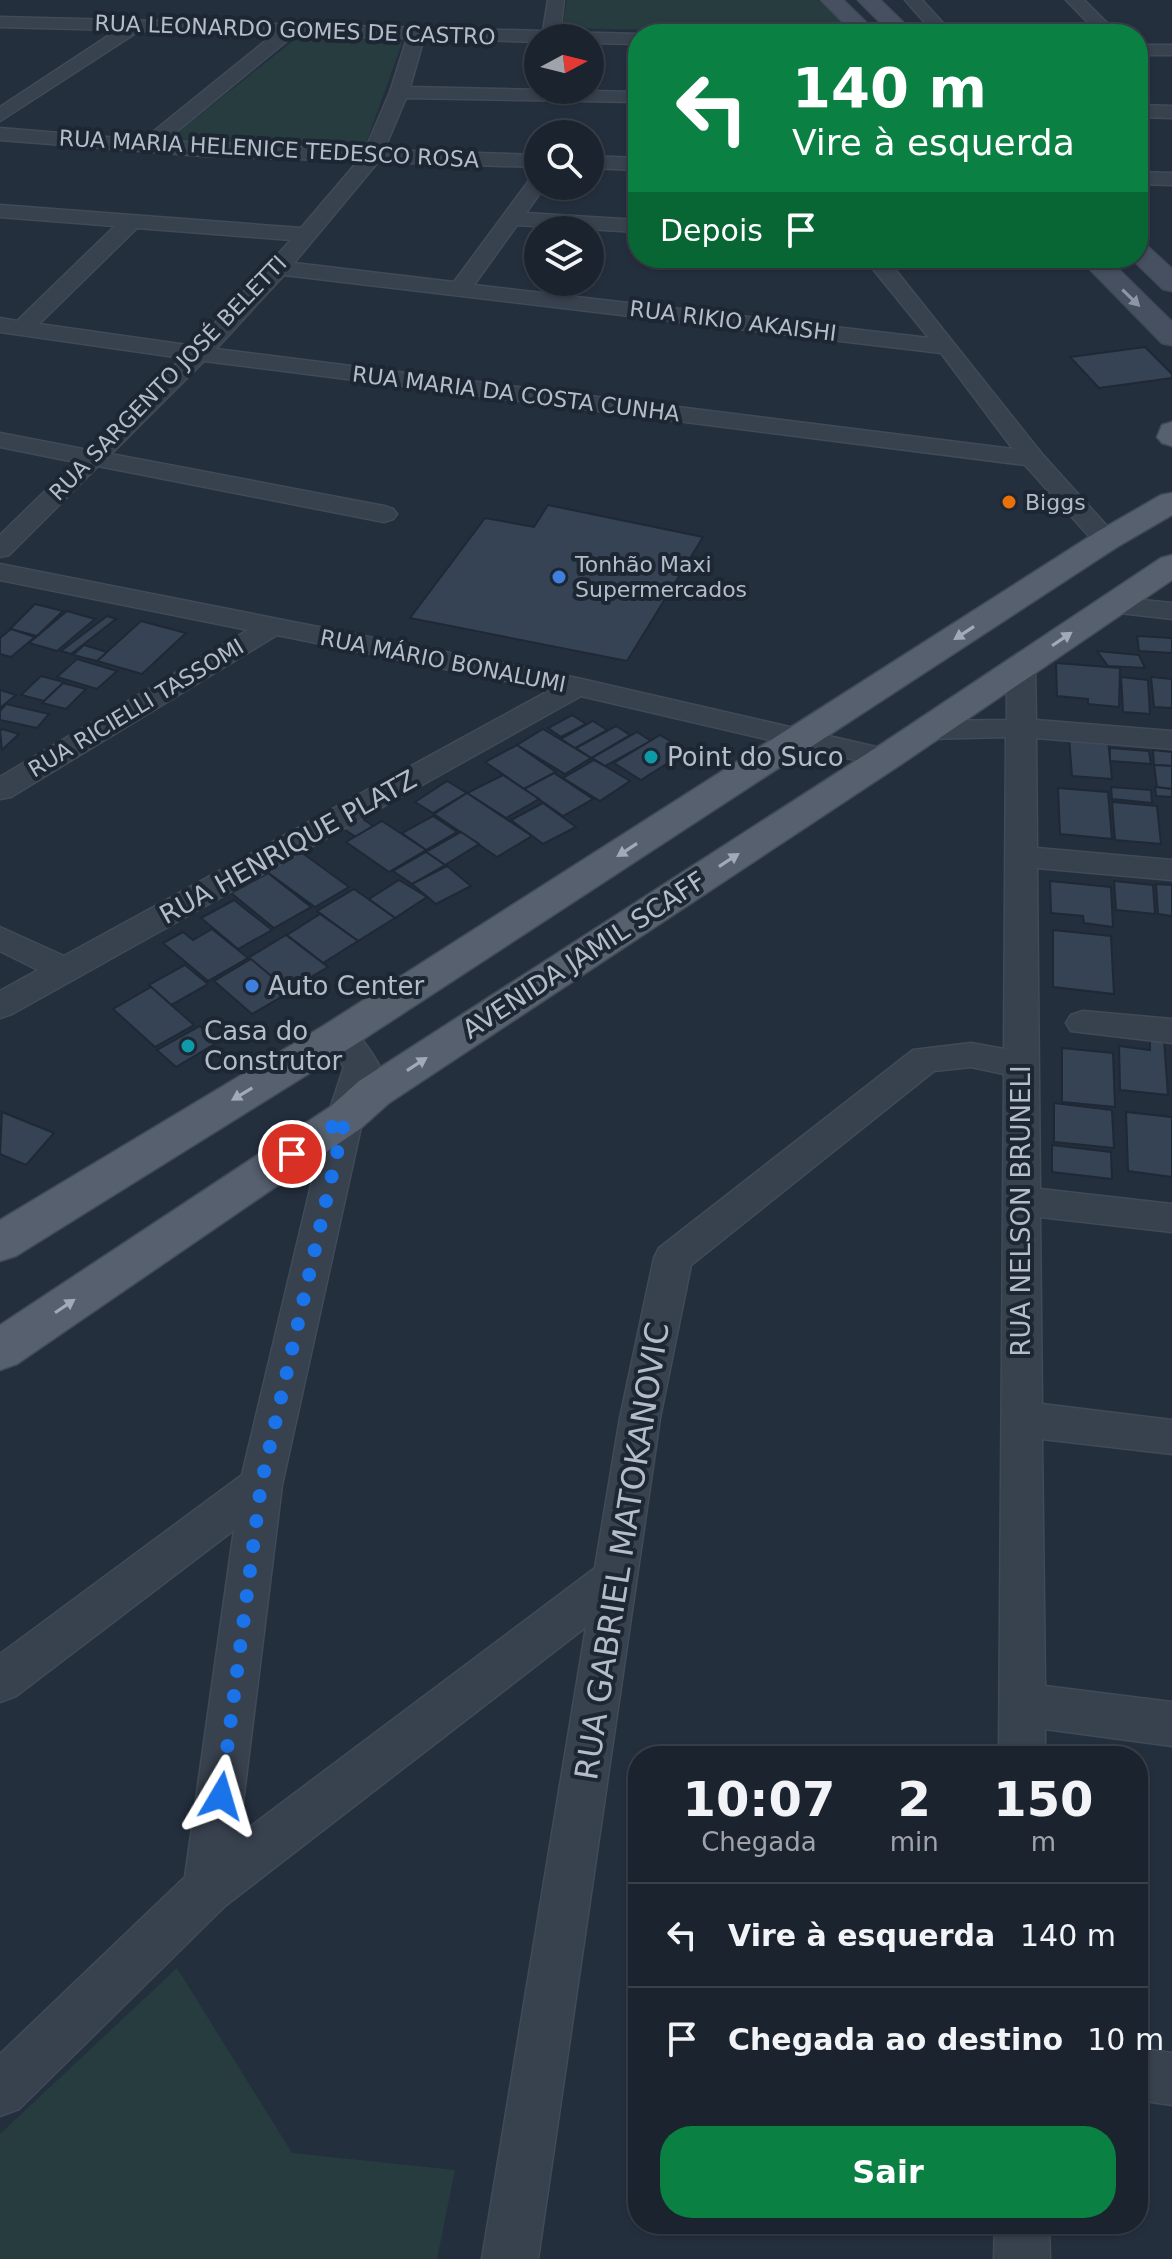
<!DOCTYPE html>
<html lang="pt">
<meta charset="utf-8">
<style>
body{margin:0;font-family:"DejaVu Sans",sans-serif;background:#282f3a;color:#f1f3f6;height:100vh;display:flex;flex-direction:column;font-size:30px;white-space:nowrap}
*{box-sizing:border-box;margin:0}
p{font-size:26px;color:#a0a4aa}
.icon{flex:none;width:44px;height:44px;fill:none;stroke:currentColor;stroke-width:2;stroke-linecap:round;stroke-linejoin:round}
.map{position:relative;flex:1;overflow:hidden}
.side{position:absolute;left:628px;top:1746px;width:520px;height:488px;display:flex;flex-direction:column;background:#1b232e;border-radius:32px;box-shadow:0 2px 6px #0004,0 0 0 2px #39404a}
.side>*{flex:none}
.guide{position:absolute;left:628px;top:24px;width:520px;height:244px;border-radius:32px;box-shadow:0 2px 6px #0004,0 0 0 2px #39404a;background:#0b8043;color:#fff;overflow:hidden}
.needle{width:52px;rotate:83deg}
.fabs{position:absolute;left:524px;top:24px;display:grid;gap:16px}
.fabs a{display:grid;place-items:center;width:80px;height:80px;border-radius:50%;background:#1b232e;box-shadow:0 2px 6px #0004,0 0 0 2px #39404a;font-size:40px}
.pin{position:absolute;display:grid;place-items:center;width:68px;height:68px;color:#fff;margin:-34px;border:4px solid #fff;border-radius:50%;box-shadow:0 2px 8px #0007}
.me{position:absolute;width:88px;margin:-44px;rotate:7deg;stroke-linejoin:round;filter:drop-shadow(0 0 6px #0008)}
.turn{display:flex;align-items:center;gap:28px;height:168px;padding:0 32px;font-size:36px}
.turn .icon{width:104px;height:104px;stroke-width:2.5}
.turn b{display:block;font-size:56px;line-height:68px}
.then{display:flex;align-items:center;height:76px;padding:0 32px;background:#0003;gap:16px;font-size:30px}
.eta{display:flex;justify-content:space-evenly;align-items:center;height:136px;text-align:center}
.eta b{font-size:48px;font-weight:700;line-height:56px}
.button{display:flex;gap:16px;margin-top:auto;padding:16px 32px}
.button a{flex:1;height:92px;border-radius:32px;background:#0b8043;color:#fff;font-size:32px;font-weight:700;line-height:92px;text-align:center}
ul{padding:0;list-style:none}
li{display:flex;align-items:center;gap:24px;height:104px;padding:0 32px;border-top:2px solid #39404a}
li div{flex:1}
li b{display:block;font-size:30px}
li em{font-style:normal}
.map>svg:first-child{display:block}
.green{fill:#263c3f}
.building{fill:#364354;stroke:#1f2835;stroke-width:2}
.lines{fill:none;stroke-linecap:round;stroke-linejoin:round}
.street-casing{stroke:#414a57;stroke-width:3}
.secondary-casing{stroke:#414a57;stroke-width:3}
.primary-casing{stroke:#414a57;stroke-width:3}
.street{fill:#38414e;fill-rule:evenodd}
.secondary{fill:#465061;fill-rule:evenodd}
.primary{fill:#56606e;fill-rule:evenodd}
.oneway{fill:#8e96a5}
.oneway2{fill:#a1aab7}
.route{stroke:#1a73e8;stroke-width:14;stroke-dasharray:0 25.2}
.food-dot{fill:#e8710a;stroke:#1d2633;stroke-width:3}
.shop-dot{fill:#3f7fe0;stroke:#1d2633;stroke-width:3}
.culture-dot{fill:#0f9aa8;stroke:#1d2633;stroke-width:3}
.labels{text-anchor:middle;dominant-baseline:central;stroke-width:8;stroke-linejoin:round;paint-order:stroke}
.far-street-label{font-size:22px;fill:#b4bcc9;stroke:#1d2633}
.far-poi-label{font-size:22px;fill:#b4bcc9;stroke:#1d2633;text-anchor:start}
.poi-label{font-size:26px;fill:#b4bcc9;stroke:#1d2633;text-anchor:start}
.street-label{font-size:26px;fill:#b4bcc9;stroke:#1d2633}
.near-street-label{font-size:32px;fill:#b4bcc9;stroke:#1d2633}
</style>
<div class="map">
<svg width="1172" height="2259" viewBox="0 0 1172 2259">
<rect width="100%" height="100%" fill="#242f3e"/>
<g class="green">
<polygon points="567,0 818,0 855,34 562,28"/>
<polygon points="313,36 392,39 402,43 365,146 346,152 181,144 172,137 294,40"/>
<polygon points="177,1968 292,2153 455,2170 437,2259 0,2259 0,2134"/>
</g>
<g class="building">
<polygon points="1145,347 1172,374 1172,378 1099,388 1070,357"/>
<polygon points="548,505 703,537 627,661 410,618 485,518 534,527"/>
<polygon points="35,604 63,611 37,636 10,629"/>
<polygon points="67,611 95,619 57,651 29,643"/>
<polygon points="107,616 116,619 71,654 61,651"/>
<polygon points="141,621 186,633 142,674 97,661"/>
<polygon points="11,629 35,637 11,657 0,654 0,638"/>
<polygon points="1137,636 1172,638 1172,653 1139,651"/>
<polygon points="84,645 107,652 97,661 73,655"/>
<polygon points="1097,651 1139,655 1145,668 1108,666"/>
<polygon points="77,659 117,671 97,689 57,677"/>
<polygon points="1056,663 1120,668 1119,707 1088,704 1088,699 1057,696"/>
<polygon points="41,676 64,682 44,701 21,695"/>
<polygon points="1121,677 1148,680 1150,714 1123,712"/>
<polygon points="1151,677 1172,679 1172,708 1154,707"/>
<polygon points="63,683 86,689 66,709 42,703"/>
<polygon points="0,690 16,695 0,708"/>
<polygon points="6,704 49,714 37,728 0,720 0,711"/>
<polygon points="572,715 586,724 561,737 548,728"/>
<polygon points="593,721 607,730 575,748 561,739"/>
<polygon points="616,726 630,735 591,758 576,748"/>
<polygon points="2,729 19,734 2,750 0,731"/>
<polygon points="543,729 591,758 565,774 517,745"/>
<polygon points="637,732 651,741 605,766 592,758"/>
<polygon points="660,735 687,751 641,780 614,763"/>
<polygon points="1069,737 1108,740 1112,779 1072,776"/>
<polygon points="517,745 556,772 524,789 485,762"/>
<polygon points="1110,748 1149,751 1151,764 1110,761"/>
<polygon points="1153,750 1172,752 1172,766 1154,765"/>
<polygon points="594,760 605,766 630,781 600,801 563,778"/>
<polygon points="1154,765 1172,766 1172,789 1157,787"/>
<polygon points="554,773 593,799 563,816 524,789"/>
<polygon points="503,775 539,799 506,818 467,793"/>
<polygon points="447,781 467,793 433,813 415,802"/>
<polygon points="1111,787 1151,790 1152,803 1112,799"/>
<polygon points="1155,787 1172,789 1172,797 1156,796"/>
<polygon points="1058,788 1108,792 1112,839 1060,834"/>
<polygon points="467,793 532,836 497,857 434,814"/>
<polygon points="1112,802 1157,806 1161,844 1115,840"/>
<polygon points="543,803 576,827 543,844 511,820"/>
<polygon points="433,816 457,832 426,850 402,833"/>
<polygon points="360,817 373,826 356,837 342,828"/>
<polygon points="382,821 426,850 389,872 346,842"/>
<polygon points="461,832 479,844 445,865 426,852"/>
<polygon points="301,852 349,887 315,907 267,872"/>
<polygon points="426,852 445,865 412,884 393,871"/>
<polygon points="447,866 471,886 436,904 412,884"/>
<polygon points="268,873 311,907 274,928 231,893"/>
<polygon points="399,880 427,897 395,918 369,899"/>
<polygon points="1050,881 1111,887 1113,927 1084,923 1083,916 1051,913"/>
<polygon points="1114,881 1153,885 1155,914 1116,910"/>
<polygon points="1156,884 1172,885 1172,916 1158,914"/>
<polygon points="354,889 395,918 358,941 317,911"/>
<polygon points="234,900 272,930 238,949 201,918"/>
<polygon points="320,914 358,941 323,963 287,935"/>
<polygon points="212,929 248,958 208,981 163,943 183,932 193,940"/>
<polygon points="1053,930 1111,936 1114,994 1053,987"/>
<polygon points="286,935 328,967 289,990 248,958"/>
<polygon points="251,959 290,992 252,1014 214,981"/>
<polygon points="185,965 208,984 171,1005 149,985"/>
<polygon points="151,987 194,1025 155,1047 113,1009"/>
<polygon points="200,1026 218,1042 176,1067 157,1050"/>
<polygon points="1150,1039 1164,1040 1168,1095 1120,1090 1119,1046 1150,1050"/>
<polygon points="1062,1048 1113,1053 1115,1107 1062,1102"/>
<polygon points="1054,1103 1112,1110 1114,1148 1054,1142"/>
<polygon points="2,1112 54,1133 26,1165 0,1154"/>
<polygon points="1126,1112 1172,1117 1172,1177 1128,1171"/>
<polygon points="1052,1145 1111,1152 1112,1179 1052,1172"/>
</g>
<g class="lines">
<defs>
<g id="street">
<path d="M 548,0 L 564,0 L 560,32 L 638,34 L 638,44 L 590,43 L 590,38 L 538,38 L 538,42 L 424,38 L 410,87 L 638,92 L 638,102 L 406,98 L 384,150 L 538,155 L 538,167 L 378,162 L 294,263 L 454,282 L 531,178 L 538,176 L 538,186 L 545,186 L 526,213 L 638,220 L 638,232 L 517,225 L 474,285 L 929,338 L 864,258 L 886,258 L 1042,454 L 1115,535 L 1119,540 L 1115,545 L 1097,545 L 1025,465 L 204,361 L 111,454 L 384,506 L 393,509 L 397,514 L 393,519 L 384,522 L 98,466 L 9,555 L 0,557 L 0,535 L 75,462 L 0,447 L 0,433 L 88,450 L 182,358 L 0,332 L 0,318 L 17,321 L 115,226 L 0,217 L 0,205 L 301,228 L 358,161 L 203,156 L 0,140 L 0,128 L 143,140 L 274,34 L 139,31 L 0,121 L 0,107 L 117,30 L 0,27 L 0,17 L 543,31 ZM 294,35 L 407,38 L 390,92 L 365,150 L 165,141 ZM 137,228 L 291,240 L 194,346 L 39,324 ZM 284,275 L 941,353 L 1013,449 L 216,349 Z"/>
<polygon points="905,0 922,0 953,34 935,34"/>
<polygon points="1066,0 1084,0 1118,34 1099,34"/>
<rect x="1138" y="45" width="34" height="10"/>
<polygon points="1138,105 1172,106 1172,118 1138,117"/>
<polygon points="590,156 638,158 638,170 590,168"/>
<polygon points="1138,172 1172,173 1172,185 1138,184"/>
<polygon points="0,564 577,678 885,749 895,752 900,758 895,764 885,767 581,696 12,1014 0,1018 0,991 38,970 0,951 0,927 64,956 550,690 277,635 11,797 0,799 0,777 248,630 0,580"/>
<polygon points="1113,597 1172,603 1172,619 1103,611 1099,605 1103,599"/>
<path d="M 1021,659 L 1031,661 L 1035,667 L 1036,720 L 1172,731 L 1172,749 L 1036,738 L 1037,848 L 1172,860 L 1172,880 L 1037,868 L 1040,1189 L 1172,1204 L 1172,1232 L 1040,1217 L 1042,1404 L 1172,1420 L 1172,1454 L 1042,1439 L 1045,1686 L 1172,1702 L 1172,1746 L 1045,1729 L 1045,1756 L 999,1756 L 1004,1074 L 971,1067 L 934,1071 L 691,1265 L 660,1418 L 538,2259 L 482,2259 L 586,1627 L 225,1906 L 19,2109 L 0,2116 L 0,2054 L 185,1877 L 234,1530 L 16,1696 L 0,1702 L 0,1654 L 242,1475 L 327,1118 L 344,1067 L 321,1036 L 326,1028 C 352,1020 367,1044 379,1065 L 363,1118 L 282,1485 L 239,1835 L 595,1568 L 620,1418 L 654,1258 L 659,1248 L 913,1050 L 971,1043 L 1004,1049 L 1006,737 L 927,739 L 917,736 L 912,730 L 917,724 L 927,721 L 1007,720 L 1007,667 L 1011,661 Z"/>
<polygon points="1083,1011 1172,1019 1172,1043 1071,1031 1066,1023 1071,1015"/>
<polygon points="1138,2048 1172,2053 1172,2105 1138,2100"/>
<polygon points="995,2224 1049,2224 1050,2259 994,2259"/>
</g>
<g id="secondary">
<polygon points="821,0 843,0 878,34 855,34"/>
<polygon points="858,0 880,0 915,34 892,34"/>
<polygon points="1138,243 1147,246 1172,269 1172,291 1163,289 1131,258 1138,258"/>
<polygon points="1079,258 1107,258 1172,322 1172,345 1162,343"/>
</g>
<g id="primary">
<polygon points="1172,422 1172,446 1162,443 1157,437 1162,425"/>
<polygon points="1172,493 1172,515 1117,547 353,1046 16,1256 0,1261 0,1220 323,1026 1095,533 1161,495"/>
<polygon points="1172,555 1172,580 903,763 389,1103 360,1129 17,1364 0,1370 0,1325 330,1107 359,1081 877,747 1161,558"/>
</g>
</defs>
<use href="#street" class="street-casing"/>
<use href="#secondary" class="secondary-casing"/>
<use href="#primary" class="primary-casing"/>
<use href="#street" class="street"/>
<use href="#secondary" class="secondary"/>
<use href="#primary" class="primary"/>
</g>
<defs><path id="oneway-solid" d="M-6-.8H1V-3.2L6.5 0L1 3.2V.8H-6Z" transform="scale(2)"/></defs>
<use class="oneway" href="#oneway-solid" transform="translate(1131 298) rotate(44)"/>
<g class="oneway2">
<use href="#oneway-solid" transform="translate(964 633) rotate(147)"/>
<use href="#oneway-solid" transform="translate(1062 639) rotate(-34)"/>
<use href="#oneway-solid" transform="translate(627 850) rotate(147)"/>
<use href="#oneway-solid" transform="translate(729 860) rotate(-33)"/>
<use href="#oneway-solid" transform="translate(417 1064) rotate(-33)"/>
<use href="#oneway-solid" transform="translate(242 1094) rotate(149)"/>
<use href="#oneway-solid" transform="translate(65 1306) rotate(-34)"/>
</g>
<g class="lines">
<polyline class="route" points="221,1796 261,1485 345,1118 292,1154"/>
</g>
<circle class="food-dot" cx="1009" cy="502" r="8"/>
<g class="shop-dot">
<circle cx="559" cy="577" r="8"/>
<circle cx="252" cy="986" r="8"/>
</g>
<g class="culture-dot">
<circle cx="651" cy="757" r="8"/>
<circle cx="188" cy="1046" r="8"/>
</g>
<g class="labels">
<g class="far-street-label">
<text transform="translate(295 30) rotate(2)">RUA LEONARDO GOMES DE CASTRO</text>
<text transform="translate(269 149) rotate(3)">RUA MARIA HELENICE TEDESCO ROSA</text>
<text transform="translate(733 321) rotate(7)">RUA RIKIO AKAISHI</text>
<text transform="translate(168 378) rotate(-46)">RUA SARGENTO JOSÉ BELETTI</text>
<text transform="translate(516 394) rotate(7)">RUA MARIA DA COSTA CUNHA</text>
<text transform="translate(443 661) rotate(11)">RUA MÁRIO BONALUMI</text>
<text transform="translate(136 708) rotate(-31)">RUA RICIELLI TASSOMI</text>
</g>
<g class="far-poi-label">
<text x="1025" y="502">Biggs</text>
<text x="575" y="564">Tonhão Maxi<tspan x="575" dy="25">Supermercados</tspan></text>
</g>
<g class="poi-label">
<text x="667" y="757">Point do Suco</text>
<text x="268" y="986">Auto Center</text>
<text x="204" y="1031">Casa do<tspan x="204" dy="30">Construtor</tspan></text>
</g>
<g class="street-label">
<text transform="translate(288 847) rotate(-29)">RUA HENRIQUE PLATZ</text>
<text transform="translate(584 955) rotate(-33)">AVENIDA JAMIL SCAFF</text>
<text transform="translate(1021 1211) rotate(-90)">RUA NELSON BRUNELI</text>
</g>
<g class="near-street-label">
<text transform="translate(622 1551) rotate(-81)">RUA GABRIEL MATOKANOVIC</text>
</g>
</g>
</svg>
<div class="fabs">
<a><svg class="needle" viewBox="-14 -14 28 28"><path d="M0-13l5 13h-10z" fill="#e53935"/><path d="M0 13l5-13h-10z" fill="#a0a4aa"/></svg></a>
<a><svg class="icon" aria-label="search" viewBox="0 0 24 24"><circle cx="10" cy="10" r="6"/><path d="M15 15l6 6"/></svg></a>
<a><svg class="icon" aria-label="layers" viewBox="0 0 24 24"><path d="M12 4l9 5-9 5-9-5zM3 14l9 5 9-5"/></svg></a>
</div>
<div class="pin" style="left:292px;top:1154px;background:#d93025"><svg class="icon" aria-label="arrive" viewBox="0 0 24 24"><path d="M6 21V4h12l-3 4 3 4H6"/></svg></div>
<svg class="me" style="left:221px;top:1796px" viewBox="-20 -20 40 40"><path d="M0-17L14 15 0 8-14 15z" fill="#1a73e8" stroke="#fff" stroke-width="4"/></svg>
<div class="guide">
<div class="turn"><svg class="icon" aria-label="left" viewBox="0 0 24 24"><path d="M17 20v-9H6M10 6l-5 5 5 5"/></svg><div><b>140 m</b>Vire à esquerda</div></div>
<div class="then">Depois<svg class="icon" aria-label="arrive" viewBox="0 0 24 24"><path d="M6 21V4h12l-3 4 3 4H6"/></svg></div>
</div>
<section class="side">
<div class="eta">
<div><b>10:07</b><p>Chegada</p></div>
<div><b>2</b><p>min</p></div>
<div><b>150</b><p>m</p></div>
</div>
<ul>
<li><svg class="icon" aria-label="left" viewBox="0 0 24 24"><path d="M17 20v-9H6M10 6l-5 5 5 5"/></svg><div><b>Vire à esquerda</b></div><em>140 m</em></li>
<li><svg class="icon" aria-label="arrive" viewBox="0 0 24 24"><path d="M6 21V4h12l-3 4 3 4H6"/></svg><div><b>Chegada ao destino</b></div><em>10 m</em></li>
</ul>
<div class="button"><a>Sair</a></div>
</section>
</div>
